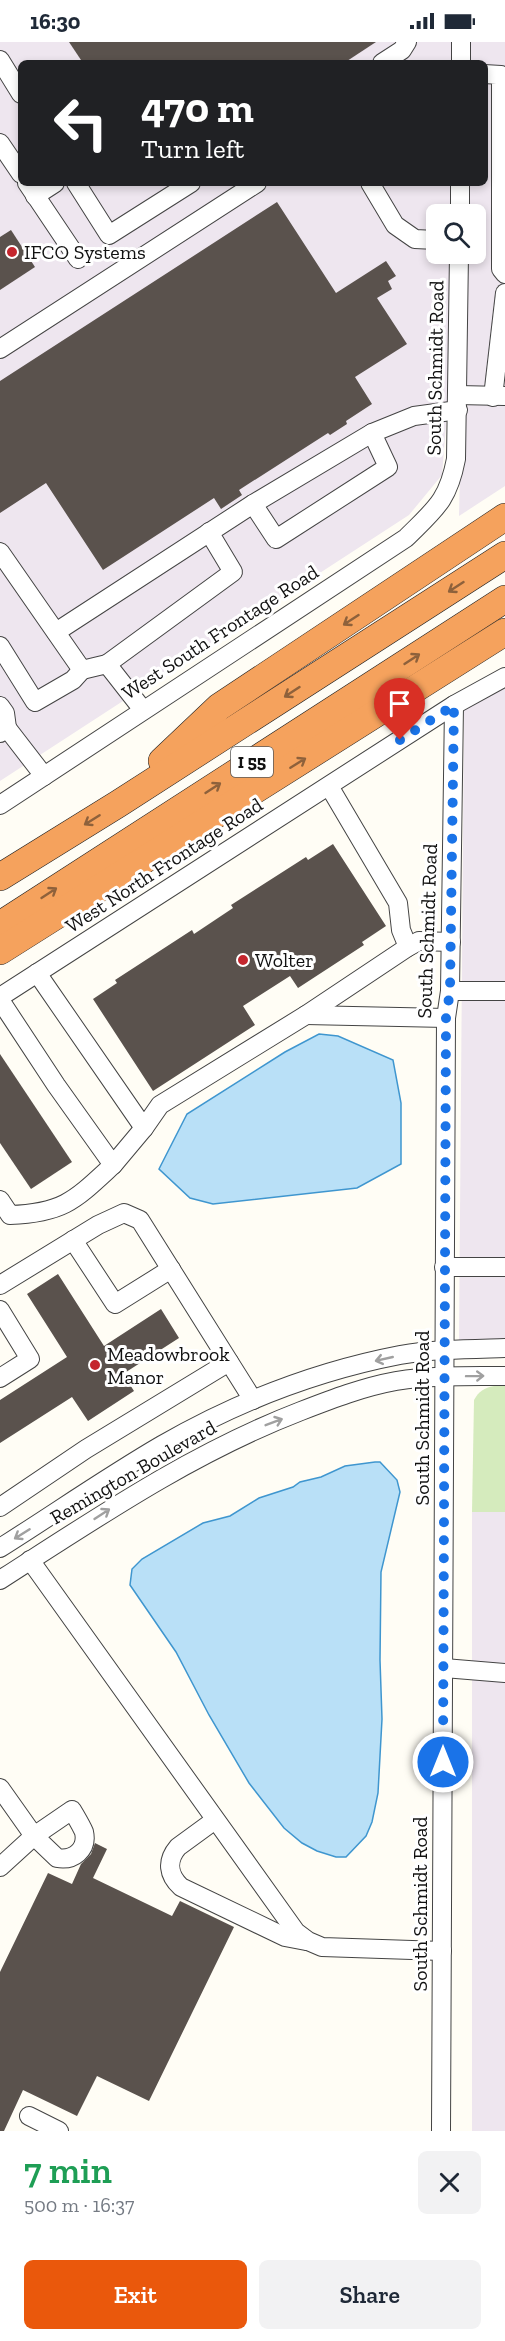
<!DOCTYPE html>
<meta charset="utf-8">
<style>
body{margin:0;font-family:"Zilla Slab",serif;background:#f2f2f3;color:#1f2937;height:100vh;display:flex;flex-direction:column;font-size:22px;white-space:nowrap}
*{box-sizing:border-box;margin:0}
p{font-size:20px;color:#747a83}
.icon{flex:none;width:33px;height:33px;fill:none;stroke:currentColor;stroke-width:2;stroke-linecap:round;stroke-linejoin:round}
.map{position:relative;height:2089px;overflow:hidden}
.side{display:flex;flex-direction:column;background:#fff;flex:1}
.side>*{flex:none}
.top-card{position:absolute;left:18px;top:18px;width:470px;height:126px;border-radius:9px;box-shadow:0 3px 9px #0003;background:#202124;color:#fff;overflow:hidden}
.buttons{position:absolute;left:426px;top:162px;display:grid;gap:12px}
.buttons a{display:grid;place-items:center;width:60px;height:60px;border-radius:9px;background:#fff;box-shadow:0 3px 9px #0003;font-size:30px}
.pin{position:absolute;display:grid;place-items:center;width:51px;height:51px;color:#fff;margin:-62px -26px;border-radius:50% 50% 50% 0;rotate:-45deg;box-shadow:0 0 6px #0007}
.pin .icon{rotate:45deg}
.me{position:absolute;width:66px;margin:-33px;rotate:0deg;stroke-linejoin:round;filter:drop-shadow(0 0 4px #0008)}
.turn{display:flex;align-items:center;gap:21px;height:126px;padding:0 24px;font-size:27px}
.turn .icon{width:78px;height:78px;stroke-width:2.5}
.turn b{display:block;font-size:42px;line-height:51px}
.round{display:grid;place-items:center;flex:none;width:63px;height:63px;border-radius:9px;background:#f2f2f3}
.headline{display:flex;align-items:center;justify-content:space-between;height:102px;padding:0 24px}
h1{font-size:36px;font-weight:600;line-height:45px;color:#1e9e55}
.button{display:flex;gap:12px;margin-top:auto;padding:12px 24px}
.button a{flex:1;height:69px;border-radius:9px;background:#ea580c;color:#fff;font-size:24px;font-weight:600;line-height:69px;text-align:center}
.button a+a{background:#f2f2f3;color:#1f2937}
.status{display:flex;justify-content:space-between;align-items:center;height:42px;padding:0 30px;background:#fff;direction:ltr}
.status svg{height:16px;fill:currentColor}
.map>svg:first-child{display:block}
.industrial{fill:#eee6ef}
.green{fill:#d5ebbd}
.water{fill:#b9e0f7;stroke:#3f96cf;stroke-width:1.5}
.building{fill:#5a524d}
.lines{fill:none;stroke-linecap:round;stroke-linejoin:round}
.minor-casing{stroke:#444;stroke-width:20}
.highway-casing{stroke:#222;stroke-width:28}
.minor{stroke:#fff;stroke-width:18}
.highway{stroke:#f5a25d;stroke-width:27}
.oneway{stroke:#8e613b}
.oneway2{stroke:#a0a0a0}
.route{stroke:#1a73e8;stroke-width:10;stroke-dasharray:0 18}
.poi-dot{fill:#c4262e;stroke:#fff;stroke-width:2}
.labels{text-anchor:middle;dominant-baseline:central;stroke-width:6;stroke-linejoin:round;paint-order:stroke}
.shield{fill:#fff;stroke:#585858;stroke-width:1.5}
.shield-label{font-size:18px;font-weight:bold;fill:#111}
.poi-label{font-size:20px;fill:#111;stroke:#fff;text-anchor:start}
.street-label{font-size:20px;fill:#111;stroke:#fff}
</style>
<div class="status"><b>16:30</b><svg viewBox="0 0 49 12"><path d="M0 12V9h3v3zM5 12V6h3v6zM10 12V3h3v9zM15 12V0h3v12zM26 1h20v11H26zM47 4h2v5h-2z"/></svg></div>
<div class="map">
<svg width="505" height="2089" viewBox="0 0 505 2089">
<rect width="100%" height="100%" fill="#fffdf5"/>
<g class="industrial">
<polygon points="0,0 451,0 451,21 21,21 21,141 450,141 450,172 436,172 436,212 450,212 449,346 442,433 409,473 0,739"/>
<polygon points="469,0 505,0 505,444 459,474 465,212 476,212 476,172 466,172 466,141 484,141 484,21 469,21"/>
<polygon points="505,645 505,1298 459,1299 464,668"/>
<rect x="472" y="1470" width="33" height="619"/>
</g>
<path class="green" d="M 494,1344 L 505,1344 L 505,1470 L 472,1470 L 474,1358 C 479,1349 484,1346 494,1344 Z"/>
<g class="water">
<polygon points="319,992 338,994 393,1018 401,1061 401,1122 357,1146 213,1162 190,1156 159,1127 187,1072 285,1010"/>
<polygon points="375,1420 380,1420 397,1438 400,1450 381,1530 380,1618 382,1677 378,1751 372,1780 366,1794 346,1815 336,1815 317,1809 302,1801 284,1786 249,1741 209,1673 176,1610 130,1543 132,1527 142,1517 203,1481 230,1474 259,1456 293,1445 300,1440 321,1435 345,1424"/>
</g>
<g class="building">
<polygon points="69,0 376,0 344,21 83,21"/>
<polygon points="277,160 336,251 386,219 396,234 388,239 392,247 377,256 407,302 355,335 372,362 346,379 347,382 330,393 328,391 239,448 242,453 221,467 214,456 103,528 46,441 0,471 0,339"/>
<polygon points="11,188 35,225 0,248 0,195"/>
<polygon points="333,802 386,884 362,900 364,903 298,946 290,934 243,964 255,983 153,1049 93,957 117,941 115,938 192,888 194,892 233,866 231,863 306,815 308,818"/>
<polygon points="0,1012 72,1120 31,1147 0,1101"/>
<polygon points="58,1232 104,1304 161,1267 179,1296 123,1332 134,1349 88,1379 72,1355 0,1401 0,1358 67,1315 27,1252"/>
<polygon points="95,1801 107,1807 93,1836 172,1874 180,1859 234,1885 149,2059 97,2034 77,2074 23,2048 4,2089 0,2089 0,1930 48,1831 72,1842 81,1822 91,1812"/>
</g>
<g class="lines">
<defs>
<g id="minor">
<polyline points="0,18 21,52"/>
<polyline points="382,21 402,8 407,0"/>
<polyline points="461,21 461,0"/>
<polyline points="484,32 501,33 501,227 505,232"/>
<polyline points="0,101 21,132"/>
<polyline points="27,141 78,217"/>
<polyline points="76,141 109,193 191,141"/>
<polyline points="370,141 395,183 415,197 436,198"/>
<polyline points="35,154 55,141"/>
<polyline points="460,172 460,141"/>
<polyline points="0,307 257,141"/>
<polyline points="458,353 504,354"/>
<polyline points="493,355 505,251"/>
<polyline points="253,462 276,497 388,425 372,391"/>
<polyline points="0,510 82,628 107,622 143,668"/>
<polyline points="56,590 253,462 372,391 414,374 458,368"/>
<polyline points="0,604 35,660 73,638 82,628"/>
<polyline points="107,622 233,530 209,490"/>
<polyline points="0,664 5,671 7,686"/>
<polyline points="0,691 7,686 44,734"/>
<polyline points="329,744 398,861 401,888 408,905"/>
<path d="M 0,763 L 406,496 C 435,467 448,459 456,417 L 459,212"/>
<polyline points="37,931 144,1086 160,1063 306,973 408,905 419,899 451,900"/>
<polyline points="450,949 505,949"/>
<polyline points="0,955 454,663 505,635"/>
<polyline points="0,958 56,1043 113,1123 144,1086"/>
<polyline points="306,973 446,976"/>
<path d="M 0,1158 L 10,1173 C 64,1171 75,1158 113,1123"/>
<polyline points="73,1198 115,1262 171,1227"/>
<polyline points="444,1225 505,1225"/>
<polyline points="0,1243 98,1183 124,1171 140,1178 253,1358"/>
<polyline points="0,1268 30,1317 0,1336"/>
<polyline points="0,1465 86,1407 229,1320"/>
<path d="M 0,1506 C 54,1472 107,1435 162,1403 C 235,1361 317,1329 400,1313 C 435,1307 470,1307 505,1306"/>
<polyline points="30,1518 296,1890 308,1899 322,1905 442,1909"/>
<path d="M 0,1538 C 98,1475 192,1411 301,1369 C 332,1357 363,1345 396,1339 C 432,1333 469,1334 505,1334"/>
<polyline points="444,1626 505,1631"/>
<path d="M 0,1746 L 34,1794 L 57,1816 C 73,1819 88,1808 84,1790 C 81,1783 76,1775 72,1768 L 34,1794 L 0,1825"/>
<path d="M 215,1778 L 178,1805 C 166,1819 168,1833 181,1845 L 285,1895 L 306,1899"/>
<polyline points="29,2074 59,2089"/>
<polyline points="441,2089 446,976 450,949 454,663"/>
</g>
<g id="highway">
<polyline points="162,719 219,665 505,475"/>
<polyline points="0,835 118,762 505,513"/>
<polyline points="0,883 505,557"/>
<polyline points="0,909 505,590"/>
</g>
</defs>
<use href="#minor" class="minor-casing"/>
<use href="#highway" class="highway-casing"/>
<use href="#minor" class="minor"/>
<use href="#highway" class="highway"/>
</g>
<defs><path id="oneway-shaft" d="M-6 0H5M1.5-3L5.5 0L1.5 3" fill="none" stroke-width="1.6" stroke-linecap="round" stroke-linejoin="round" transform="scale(1.5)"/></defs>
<g class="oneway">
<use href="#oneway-shaft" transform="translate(456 545) rotate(147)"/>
<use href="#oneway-shaft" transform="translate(351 578) rotate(147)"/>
<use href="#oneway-shaft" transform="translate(412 617) rotate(-33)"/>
<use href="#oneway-shaft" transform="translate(292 650) rotate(147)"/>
<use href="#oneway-shaft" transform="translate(298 721) rotate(-32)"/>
<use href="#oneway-shaft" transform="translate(213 746) rotate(-33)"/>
<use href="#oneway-shaft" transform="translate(92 778) rotate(148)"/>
<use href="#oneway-shaft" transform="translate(49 851) rotate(-33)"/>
</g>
<g class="oneway2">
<use href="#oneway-shaft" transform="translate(384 1317) rotate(167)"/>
<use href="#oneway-shaft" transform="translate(475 1334) rotate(-1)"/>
<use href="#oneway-shaft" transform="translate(274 1380) rotate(-21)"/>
<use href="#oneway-shaft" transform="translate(102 1472) rotate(-33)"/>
<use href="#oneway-shaft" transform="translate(22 1492) rotate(148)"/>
</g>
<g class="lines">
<polyline class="route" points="400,698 454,663 450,949 446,976 443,1720"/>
</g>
<g class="poi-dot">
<circle cx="12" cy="210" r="6"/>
<circle cx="243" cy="918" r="6"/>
<circle cx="95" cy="1323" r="6"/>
</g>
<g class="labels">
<rect class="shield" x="231" y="705" width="42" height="30" rx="4.5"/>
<g class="shield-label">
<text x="252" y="720">I 55</text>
</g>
<g class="poi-label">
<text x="24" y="210">IFCO Systems</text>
<text x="255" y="918">Wolter</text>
<text x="107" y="1312">Meadowbrook<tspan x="107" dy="23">Manor</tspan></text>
</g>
<g class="street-label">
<text transform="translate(435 326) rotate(-89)">South Schmidt Road</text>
<text transform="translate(220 590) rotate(-33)">West South Frontage Road</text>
<text transform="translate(164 823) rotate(-33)">West North Frontage Road</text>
<text transform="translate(427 889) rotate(-88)">South Schmidt Road</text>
<text transform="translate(422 1376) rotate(-90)">South Schmidt Road</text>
<text transform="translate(133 1430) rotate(-30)">Remington Boulevard</text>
<text transform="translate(420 1862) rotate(-90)">South Schmidt Road</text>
</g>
</g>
</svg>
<div class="buttons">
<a><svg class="icon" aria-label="search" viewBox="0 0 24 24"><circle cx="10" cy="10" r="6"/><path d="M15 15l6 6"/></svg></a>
</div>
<div class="pin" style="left:400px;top:698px;background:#d93025"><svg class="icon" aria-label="arrive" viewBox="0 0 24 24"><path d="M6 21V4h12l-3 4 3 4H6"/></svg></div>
<svg class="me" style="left:443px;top:1720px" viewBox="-20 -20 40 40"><circle r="17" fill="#1a73e8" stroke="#fff" stroke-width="3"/><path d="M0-11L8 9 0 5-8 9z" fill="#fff"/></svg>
<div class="top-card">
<div class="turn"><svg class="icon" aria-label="left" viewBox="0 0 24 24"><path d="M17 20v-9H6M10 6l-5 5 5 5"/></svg><div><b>470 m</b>Turn left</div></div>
</div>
</div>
<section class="side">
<div class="headline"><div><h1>7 min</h1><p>500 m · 16:37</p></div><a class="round"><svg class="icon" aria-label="close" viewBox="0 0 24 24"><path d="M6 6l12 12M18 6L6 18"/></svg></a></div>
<div class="button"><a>Exit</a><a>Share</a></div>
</section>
